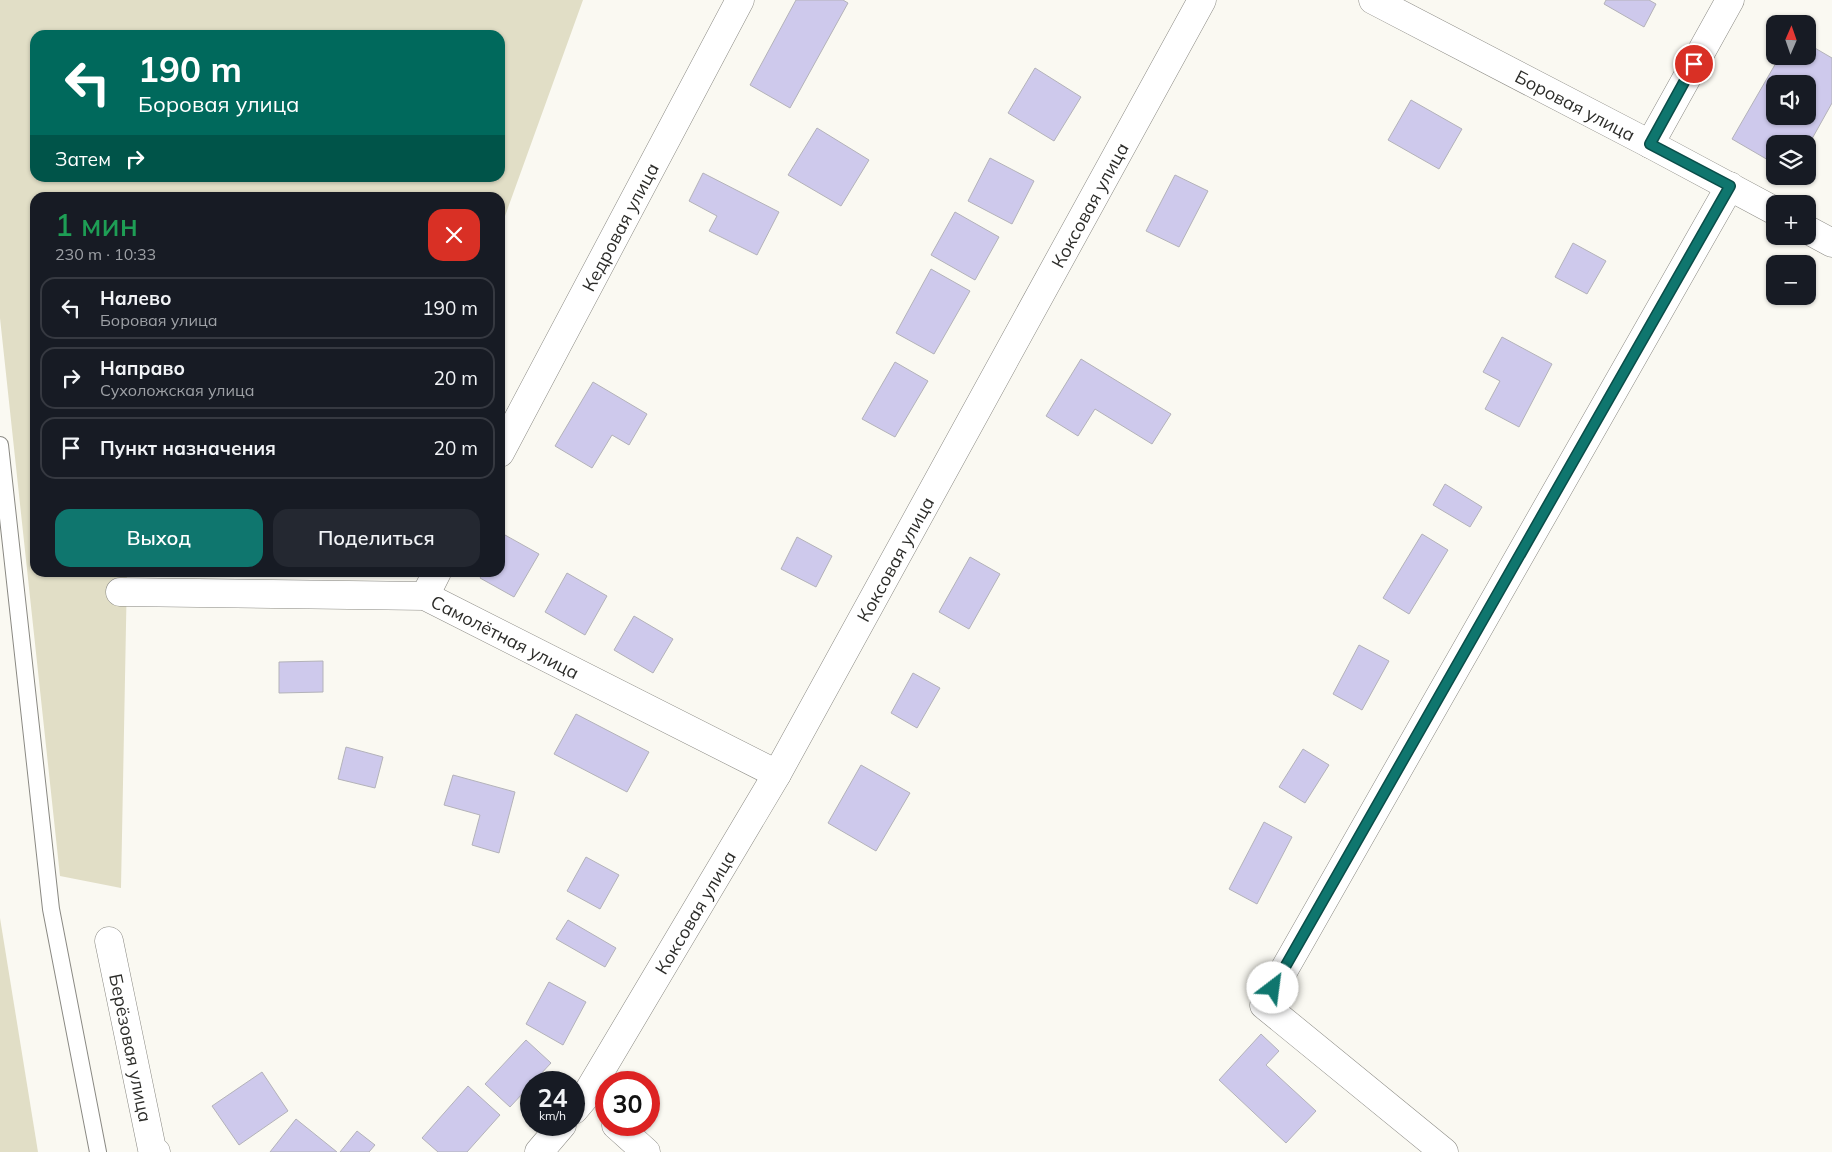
<!DOCTYPE html>
<html lang="ru">
<meta charset="utf-8">
<style>
body{margin:0;font-family:Mulish,sans-serif;background:#242831;color:#f1f3f6;height:100vh;display:flex;flex-direction:column;font-size:19px;white-space:nowrap}
*{box-sizing:border-box;margin:0}
p{font-size:16px;color:#9ea1a6}
.icon{flex:none;width:28px;height:28px;fill:none;stroke:currentColor;stroke-width:2;stroke-linecap:round;stroke-linejoin:round}
.map{position:relative;flex:1;overflow:hidden}
.drawer{position:absolute;left:30px;top:192px;width:475px;height:385px;display:flex;flex-direction:column;background:#171b24;border-radius:15px;box-shadow:0 1px 4px #0004}
.drawer>*{flex:none}
.hud{position:absolute;left:30px;top:30px;width:475px;height:152px;border-radius:15px;box-shadow:0 1px 4px #0004;background:#00695c;color:#fff;overflow:hidden}
.needle{width:32px;rotate:2deg}
.controls{position:absolute;left:1766px;top:15px;display:grid;gap:10px}
.controls a{display:grid;place-items:center;width:50px;height:50px;border-radius:10px;background:#171b24;box-shadow:0 1px 4px #0004;font-size:25px}
.speed{position:absolute;left:520px;top:1071px;display:flex;gap:10px;font-size:25px;font-weight:700;text-align:center}
.speed>*{display:grid;place-content:center;width:65px;height:65px;border-radius:50%;background:#171b24;box-shadow:0 1px 4px #0004;line-height:1}
.speed small{font-size:12px;font-weight:400}
.speed .limit{border:8px solid #d22;background:#fff;color:#111}
.pin{position:absolute;display:grid;place-items:center;width:42px;height:42px;color:#fff;margin:-21px;border:2px solid #fff;border-radius:50%;box-shadow:0 1px 5px #0007}
.me{position:absolute;width:55px;margin:-28px;rotate:30deg;stroke-linejoin:round;filter:drop-shadow(0 0 4px #0008)}
.turn{display:flex;align-items:center;gap:18px;height:105px;padding:0 25px;font-size:22px}
.turn .icon{width:65px;height:65px;stroke-width:2.5}
.turn b{display:block;font-size:35px;line-height:42px}
.then{display:flex;align-items:center;height:48px;padding:0 25px;background:#0003;gap:10px;font-size:19px}
.round{display:grid;place-items:center;flex:none;width:52px;height:52px;border-radius:15px;background:#242831}
.overview{display:flex;align-items:center;justify-content:space-between;height:85px;padding:0 25px}
h1{font-size:30px;font-weight:600;line-height:38px;color:#1e9e55}
.action{display:flex;gap:10px;margin-top:auto;padding:10px 25px}
.action a{flex:1;height:58px;border-radius:15px;background:#0f766e;color:#fff;font-size:20px;font-weight:600;line-height:58px;text-align:center}
.action a+a{background:#242831;color:#f1f3f6}
ul{padding:0;list-style:none}
li{display:flex;align-items:center;gap:15px;height:62px;margin:0 10px 8px;padding:0 15px;border:2px solid #363941;border-radius:15px}
li div{flex:1}
li b{display:block;font-size:19px}
li em{font-style:normal}
.map>svg:first-child{display:block}
.green{fill:#e1dec6;fill-rule:evenodd}
.building{fill:#cec9ec;stroke:#b3b2b9;fill-rule:evenodd}
.lines{fill:none;stroke-linecap:round;stroke-linejoin:round}
.service-casing{stroke:#8a8983;stroke-width:18}
.minor-casing{stroke:#8a8983;stroke-width:29}
.service{stroke:#fff;stroke-width:16}
.minor{stroke:#fff;stroke-width:28}
.route-casing{stroke:#0a4d48;stroke-width:12}
.route{stroke:#0f766e;stroke-width:9}
.labels{text-anchor:middle;dominant-baseline:central;stroke-width:4;stroke-linejoin:round;paint-order:stroke}
.street-label{font-size:18px;fill:#2c2c29;stroke:#faf9f2}
</style>
<div class="map">
<svg width="1832" height="1152" viewBox="0 0 1832 1152">
<rect width="100%" height="100%" fill="#faf9f2"/>
<g class="green">
<path d="M 0,0 L 583,0 L 500,230 L 500,198 L 35,198 L 35,572 L 127,573 L 121,888 L 60,876 L 0,318 ZM 35,35 L 500,35 L 500,178 L 35,178 Z"/>
<polygon points="0,918 38,1152 0,1152"/>
</g>
<g class="building">
<polygon points="796,0 843,0 848,3 790,108 750,85"/>
<polygon points="1606,0 1649,0 1656,4 1644,27 1604,4"/>
<path d="M 1808,44 L 1832,58 L 1832,103 L 1808,146 L 1808,144 L 1775,144 L 1775,164 L 1732,139 L 1780,56 L 1808,56 ZM 1775,84 L 1808,84 L 1808,116 L 1775,116 Z"/>
<polygon points="1035,68 1081,97 1054,141 1008,113"/>
<polygon points="1411,100 1462,129 1439,169 1388,140"/>
<polygon points="817,128 869,160 841,206 788,175"/>
<polygon points="990,158 1034,181 1012,224 968,201"/>
<polygon points="703,173 779,212 757,255 709,231 717,216 689,201"/>
<polygon points="1175,175 1208,191 1179,247 1146,231"/>
<polygon points="955,212 999,237 975,280 931,255"/>
<polygon points="1573,243 1606,261 1587,294 1555,277"/>
<polygon points="931,269 970,291 934,354 896,333"/>
<polygon points="1502,337 1552,364 1519,427 1485,409 1500,381 1483,372"/>
<polygon points="1081,359 1171,414 1152,444 1095,409 1078,436 1046,416"/>
<polygon points="895,362 928,381 895,437 862,419"/>
<polygon points="593,382 647,414 629,445 612,435 592,468 555,446"/>
<polygon points="1445,484 1482,507 1470,527 1433,505"/>
<polygon points="1422,534 1448,550 1409,614 1383,598"/>
<polygon points="505,535 539,554 514,597 480,578 484,572 500,572 500,544"/>
<polygon points="797,537 832,556 816,587 781,569"/>
<polygon points="970,557 1000,574 969,629 939,612"/>
<polygon points="567,573 607,596 585,635 545,612"/>
<polygon points="634,616 673,639 653,673 614,650"/>
<polygon points="1359,645 1389,661 1362,710 1333,694"/>
<polygon points="323,661 323,692 279,693 279,662"/>
<polygon points="913,673 940,688 917,728 891,713"/>
<polygon points="576,714 649,752 627,792 554,754"/>
<polygon points="346,747 383,757 375,788 338,779"/>
<polygon points="1303,749 1329,765 1305,803 1279,787"/>
<polygon points="861,765 910,793 876,851 828,823"/>
<polygon points="453,775 515,792 499,853 472,845 480,815 444,805"/>
<polygon points="1264,822 1292,837 1257,904 1229,889"/>
<polygon points="586,857 619,875 600,909 567,891"/>
<polygon points="568,920 616,948 605,967 556,939"/>
<polygon points="549,982 586,1002 563,1045 526,1024"/>
<polygon points="1261,1034 1279,1051 1266,1065 1316,1111 1286,1143 1219,1080"/>
<polygon points="526,1040 551,1063 510,1107 485,1084"/>
<polygon points="262,1072 288,1111 239,1145 212,1106"/>
<polygon points="468,1086 500,1115 467,1152 438,1152 422,1138"/>
<polygon points="296,1119 337,1152 270,1152"/>
<polygon points="357,1131 375,1145 369,1152 340,1152"/>
</g>
<g class="lines">
<defs>
<polyline id="service" points="0,445 51,909 98,1152"/>
<g id="minor">
<path id="s1" d="M 1373,0 L 1650,144 L 1775,211"/>
<polyline points="1650,144 1730,0"/>
<polyline points="1808,230 1832,243"/>
<path id="s2" d="M 500,453 L 740,0"/>
<path id="s3" d="M 120,592 L 425,596 L 777,774"/>
<polyline points="425,596 437,572"/>
<path id="s4" d="M 109,941 L 152,1149 L 156,1152"/>
<path id="s5" d="M 574,1110 L 585,1097 L 777,774 L 1202,0"/>
<polyline points="616,1125 646,1152"/>
<polyline points="539,1152 562,1125"/>
<polyline points="1444,1152 1264,1005 1730,186"/>
</g>
</defs>
<use href="#service" class="service-casing"/>
<use href="#minor" class="minor-casing"/>
<use href="#service" class="service"/>
<use href="#minor" class="minor"/>
</g>
<g class="lines">
<defs>
<polyline id="route" points="1273,988 1730,186 1650,144 1694,64"/>
</defs>
<use href="#route" class="route-casing"/>
<use href="#route" class="route"/>
</g>
<g class="labels">
<g class="street-label">
<text stroke="none"><textPath href="#s1" startOffset="228">Боровая улица</textPath></text>
<text stroke="none"><textPath href="#s5" startOffset="1042">Коксовая улица</textPath></text>
<text stroke="none"><textPath href="#s2" startOffset="256">Кедровая улица</textPath></text>
<text stroke="none"><textPath href="#s5" startOffset="638">Коксовая улица</textPath></text>
<text stroke="none"><textPath href="#s3" startOffset="395">Самолётная улица</textPath></text>
<text stroke="none"><textPath href="#s5" startOffset="232">Коксовая улица</textPath></text>
<text stroke="none"><textPath href="#s4" startOffset="109">Берёзовая улица</textPath></text>
</g>
</g>
</svg>
<div class="controls">
<a><svg class="needle" viewBox="-14 -14 28 28"><path d="M0-13l5 13h-10z" fill="#e53935"/><path d="M0 13l5-13h-10z" fill="#9ea1a6"/></svg></a>
<a><svg class="icon" aria-label="sound" viewBox="0 0 24 24"><path d="M4 9h4l5-4v14l-5-4H4zM17 9q2 3 0 6"/></svg></a>
<a><svg class="icon" aria-label="layers" viewBox="0 0 24 24"><path d="M12 4l9 5-9 5-9-5zM3 14l9 5 9-5"/></svg></a>
<a>+</a>
<a>−</a>
</div>
<div class="speed"><div>24<small>km/h</small></div><div class="limit">30</div></div>
<div class="pin" style="left:1694px;top:64px;background:#d93025"><svg class="icon" aria-label="arrive" viewBox="0 0 24 24"><path d="M6 21V4h12l-3 4 3 4H6"/></svg></div>
<svg class="me" style="left:1273px;top:988px" viewBox="-20 -20 40 40"><circle r="19" fill="#fff"/><path d="M0-13L10 11 0 6-10 11z" fill="#0f766e"/></svg>
<div class="hud">
<div class="turn"><svg class="icon" aria-label="left" viewBox="0 0 24 24"><path d="M17 20v-9H6M10 6l-5 5 5 5"/></svg><div><b>190 m</b>Боровая улица</div></div>
<div class="then">Затем<svg class="icon" aria-label="right" viewBox="0 0 24 24"><path d="M7 20v-9h11M14 6l5 5-5 5"/></svg></div>
</div>
<section class="drawer">
<div class="overview"><div><h1>1 мин</h1><p>230 m · 10:33</p></div><a class="round" style="background:#d93025;color:#fff"><svg class="icon" aria-label="close" viewBox="0 0 24 24"><path d="M6 6l12 12M18 6L6 18"/></svg></a></div>
<ul>
<li><svg class="icon" aria-label="left" viewBox="0 0 24 24"><path d="M17 20v-9H6M10 6l-5 5 5 5"/></svg><div><b>Налево</b><p>Боровая улица</p></div><em>190 m</em></li>
<li><svg class="icon" aria-label="right" viewBox="0 0 24 24"><path d="M7 20v-9h11M14 6l5 5-5 5"/></svg><div><b>Направо</b><p>Сухоложская улица</p></div><em>20 m</em></li>
<li><svg class="icon" aria-label="arrive" viewBox="0 0 24 24"><path d="M6 21V4h12l-3 4 3 4H6"/></svg><div><b>Пункт назначения</b></div><em>20 m</em></li>
</ul>
<div class="action"><a>Выход</a><a>Поделиться</a></div>
</section>
</div>
